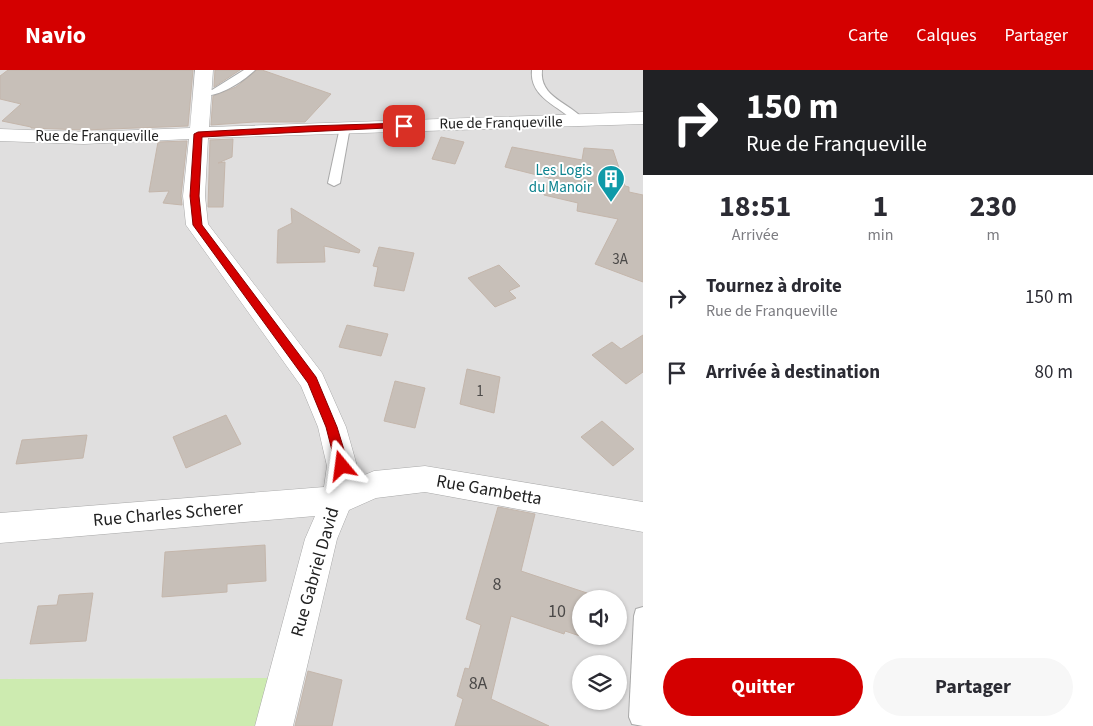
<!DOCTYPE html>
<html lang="fr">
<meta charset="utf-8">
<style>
body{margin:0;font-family:"Source Sans 3",sans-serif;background:#f7f7f7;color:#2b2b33;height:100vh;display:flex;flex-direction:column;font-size:19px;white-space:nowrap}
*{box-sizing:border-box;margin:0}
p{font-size:16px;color:#7c7c81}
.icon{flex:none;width:28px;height:28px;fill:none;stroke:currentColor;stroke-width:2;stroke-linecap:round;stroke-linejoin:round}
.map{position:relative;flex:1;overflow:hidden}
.drawer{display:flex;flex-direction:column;background:#fff;width:450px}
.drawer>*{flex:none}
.banner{background:#202124;color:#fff;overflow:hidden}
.buttons{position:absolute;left:572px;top:520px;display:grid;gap:10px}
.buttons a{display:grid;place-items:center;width:55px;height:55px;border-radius:50%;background:#fff;box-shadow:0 1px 4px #0004;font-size:25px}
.pin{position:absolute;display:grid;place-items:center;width:42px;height:42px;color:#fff;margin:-21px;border-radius:10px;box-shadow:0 2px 8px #0006}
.me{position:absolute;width:55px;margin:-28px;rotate:344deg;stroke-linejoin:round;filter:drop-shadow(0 0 4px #0008)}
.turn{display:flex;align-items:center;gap:18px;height:105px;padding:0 20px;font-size:22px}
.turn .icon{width:65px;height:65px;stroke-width:2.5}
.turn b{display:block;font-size:35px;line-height:42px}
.eta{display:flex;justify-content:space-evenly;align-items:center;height:85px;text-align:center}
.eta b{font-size:30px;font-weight:700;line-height:35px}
.button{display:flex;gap:10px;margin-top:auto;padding:10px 20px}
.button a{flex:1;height:58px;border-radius:30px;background:#d40000;color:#fff;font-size:20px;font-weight:700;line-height:58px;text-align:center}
.button a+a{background:#f7f7f7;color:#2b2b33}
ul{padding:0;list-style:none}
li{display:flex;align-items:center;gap:15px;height:75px;padding:0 20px}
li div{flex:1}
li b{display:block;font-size:19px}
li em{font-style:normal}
header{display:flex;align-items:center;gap:30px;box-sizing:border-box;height:70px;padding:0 25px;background:#d40000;color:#fff}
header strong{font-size:24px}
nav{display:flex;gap:28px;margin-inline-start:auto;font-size:18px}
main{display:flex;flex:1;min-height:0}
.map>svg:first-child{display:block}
.residential{fill:#e0dfdf;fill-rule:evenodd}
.grass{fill:#cdebb0}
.building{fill:#c7bfb8;stroke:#c4b6ab}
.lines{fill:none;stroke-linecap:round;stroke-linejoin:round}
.service-casing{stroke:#a9a9a9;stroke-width:2}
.minor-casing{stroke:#a9a9a9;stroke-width:1}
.service{fill:#fff;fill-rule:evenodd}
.minor{fill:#fff;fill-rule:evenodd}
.route{fill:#d40000;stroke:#8a0000}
.labels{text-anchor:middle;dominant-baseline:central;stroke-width:4;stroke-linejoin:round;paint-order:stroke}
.far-street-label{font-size:15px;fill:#222;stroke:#fff}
.far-culture-label{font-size:15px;fill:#0d838f;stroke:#fff;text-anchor:end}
.number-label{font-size:15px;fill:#4b4948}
.street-label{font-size:18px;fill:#222;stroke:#fff}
.near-number-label{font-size:18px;fill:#4b4948}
</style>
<header>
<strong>Navio</strong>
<nav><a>Carte</a><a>Calques</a><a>Partager</a></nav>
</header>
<main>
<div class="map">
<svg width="643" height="656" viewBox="0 0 643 656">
<rect width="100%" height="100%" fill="#f2efe9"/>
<path class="residential" d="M 0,0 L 643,0 L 643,656 L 258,656 L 276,608 L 0,609 ZM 581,529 L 619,529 L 619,566 L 581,566 ZM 581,594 L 619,594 L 619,631 L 581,631 Z"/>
<polygon class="grass" points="277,608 258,656 0,656 0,609"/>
<g class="building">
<polygon points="8,0 193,0 188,56 84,60 31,58 31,57 2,51 21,34 0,29 0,6"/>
<polygon points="215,0 240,0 214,17"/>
<polygon points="257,0 262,0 331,24 305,52 254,52 211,55 213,26 236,17"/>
<polygon points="441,67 464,72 455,94 432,89"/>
<polygon points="233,69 232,87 218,93 225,92 223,137 208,137 210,70"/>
<polygon points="187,71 181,126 182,135 163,133 169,121 149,122 158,72"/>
<polygon points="512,77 582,90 584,78 613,80 625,116 629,117 629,122 643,125 643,212 595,194 618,149 577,141 578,133 544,125 549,108 505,97"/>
<polygon points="291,138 360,180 359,183 324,176 325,192 277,193 278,160 292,153"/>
<polygon points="379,177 414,183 404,221 374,216 378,197 373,196"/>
<polygon points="499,195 520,216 509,221 516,228 495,237 468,208"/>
<polygon points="347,255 388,264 381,286 339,277"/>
<polygon points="643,265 643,302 626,314 592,285 612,272 621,279"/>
<polygon points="467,299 500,307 494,343 460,334"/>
<polygon points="395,311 425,318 415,358 384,351"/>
<polygon points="226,345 241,374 186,398 173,367"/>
<polygon points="602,351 634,379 613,396 581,367"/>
<polygon points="87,365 83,388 16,394 22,370"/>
<polygon points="498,437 535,444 521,501 587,523 587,529 581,529 583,567 565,561 564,564 511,546 491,629 549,656 455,656 463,629 457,626 465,598 469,599 481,555 466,549"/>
<polygon points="265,475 266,511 227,514 227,522 162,527 165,482"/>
<polygon points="93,523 86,571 30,574 38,536 57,535 59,525"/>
<polygon points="308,601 342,610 332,656 295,656"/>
</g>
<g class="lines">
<defs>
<g id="service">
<path d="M 244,0 L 255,0 C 244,11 210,34 196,22 L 201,19 L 212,20 Z"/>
<path d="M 532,0 L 542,0 C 539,28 570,32 585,51 L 584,53 L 576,53 C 560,36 529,28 532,0 Z"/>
<polygon points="345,54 350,57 340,113 334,116 328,113 340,57"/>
<polygon points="643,537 643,656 632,654 629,647 634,546 636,539"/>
</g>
<polygon id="minor" points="195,0 213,0 209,57 643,42 643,54 208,68 205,126 208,154 322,303 346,357 357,396 355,409 374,401 425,396 643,432 643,462 425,422 376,428 349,440 337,469 293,656 255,656 305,469 315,446 0,473 0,443 324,417 327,396 318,357 301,316 186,155 183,126 189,69 84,74 0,71 0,59 84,62 190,58"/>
</defs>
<use href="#service" class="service-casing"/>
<use href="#minor" class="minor-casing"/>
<use href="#service" class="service"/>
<use href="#minor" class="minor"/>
</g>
<polygon class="route" points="404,53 408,56 407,57 202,67 199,126 202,155 316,307 337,357 349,396 347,399 342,401 338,399 336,396 326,357 308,313 193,155 190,126 194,64 198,62 308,56"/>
<defs>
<symbol id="building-pin" viewBox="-11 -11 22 30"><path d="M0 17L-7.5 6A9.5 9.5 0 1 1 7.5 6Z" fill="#0f9aa8" stroke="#fff"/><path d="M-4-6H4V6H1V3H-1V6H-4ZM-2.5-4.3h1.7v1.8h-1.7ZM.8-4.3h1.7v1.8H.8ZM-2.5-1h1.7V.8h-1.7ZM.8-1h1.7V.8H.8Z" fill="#fff"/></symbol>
</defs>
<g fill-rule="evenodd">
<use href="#building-pin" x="595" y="93" width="32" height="43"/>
</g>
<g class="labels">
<g class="far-street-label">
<text transform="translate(501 53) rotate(-1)">Rue de Franqueville</text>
<text x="97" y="66">Rue de Franqueville</text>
</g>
<g class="far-culture-label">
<text x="592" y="100">Les Logis<tspan x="592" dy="17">du Manoir</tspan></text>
</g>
<g class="number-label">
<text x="620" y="189">3A</text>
<text x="480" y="321">1</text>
</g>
<g class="street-label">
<text transform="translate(489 420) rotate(10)">Rue Gambetta</text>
<text transform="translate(168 444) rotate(-5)">Rue Charles Scherer</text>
<text transform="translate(315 502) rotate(-74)">Rue Gabriel David</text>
</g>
<g class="near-number-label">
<text x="497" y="514">8</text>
<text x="557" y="541">10</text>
<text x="478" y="613">8A</text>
</g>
</g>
</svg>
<div class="buttons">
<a><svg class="icon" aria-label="sound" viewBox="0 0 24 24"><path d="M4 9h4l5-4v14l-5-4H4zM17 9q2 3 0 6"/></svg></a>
<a><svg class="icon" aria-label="layers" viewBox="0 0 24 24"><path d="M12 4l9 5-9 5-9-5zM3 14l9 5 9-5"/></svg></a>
</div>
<div class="pin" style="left:404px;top:56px;background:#d93025"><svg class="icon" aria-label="arrive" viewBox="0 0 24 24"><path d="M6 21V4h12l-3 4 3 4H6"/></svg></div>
<svg class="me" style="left:342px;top:396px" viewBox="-20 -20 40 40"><path d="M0-17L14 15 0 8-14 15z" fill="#d40000" stroke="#fff" stroke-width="4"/></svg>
</div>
<section class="drawer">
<div class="banner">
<div class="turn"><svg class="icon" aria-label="right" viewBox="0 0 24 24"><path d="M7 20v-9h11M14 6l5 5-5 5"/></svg><div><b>150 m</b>Rue de Franqueville</div></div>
</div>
<div class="eta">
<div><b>18:51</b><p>Arrivée</p></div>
<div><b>1</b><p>min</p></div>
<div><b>230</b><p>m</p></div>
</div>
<ul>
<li><svg class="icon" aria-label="right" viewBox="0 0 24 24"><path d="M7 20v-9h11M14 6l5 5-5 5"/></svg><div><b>Tournez à droite</b><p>Rue de Franqueville</p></div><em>150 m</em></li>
<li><svg class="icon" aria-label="arrive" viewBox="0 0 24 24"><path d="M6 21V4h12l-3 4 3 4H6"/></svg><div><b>Arrivée à destination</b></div><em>80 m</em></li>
</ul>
<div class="button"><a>Quitter</a><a>Partager</a></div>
</section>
</main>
